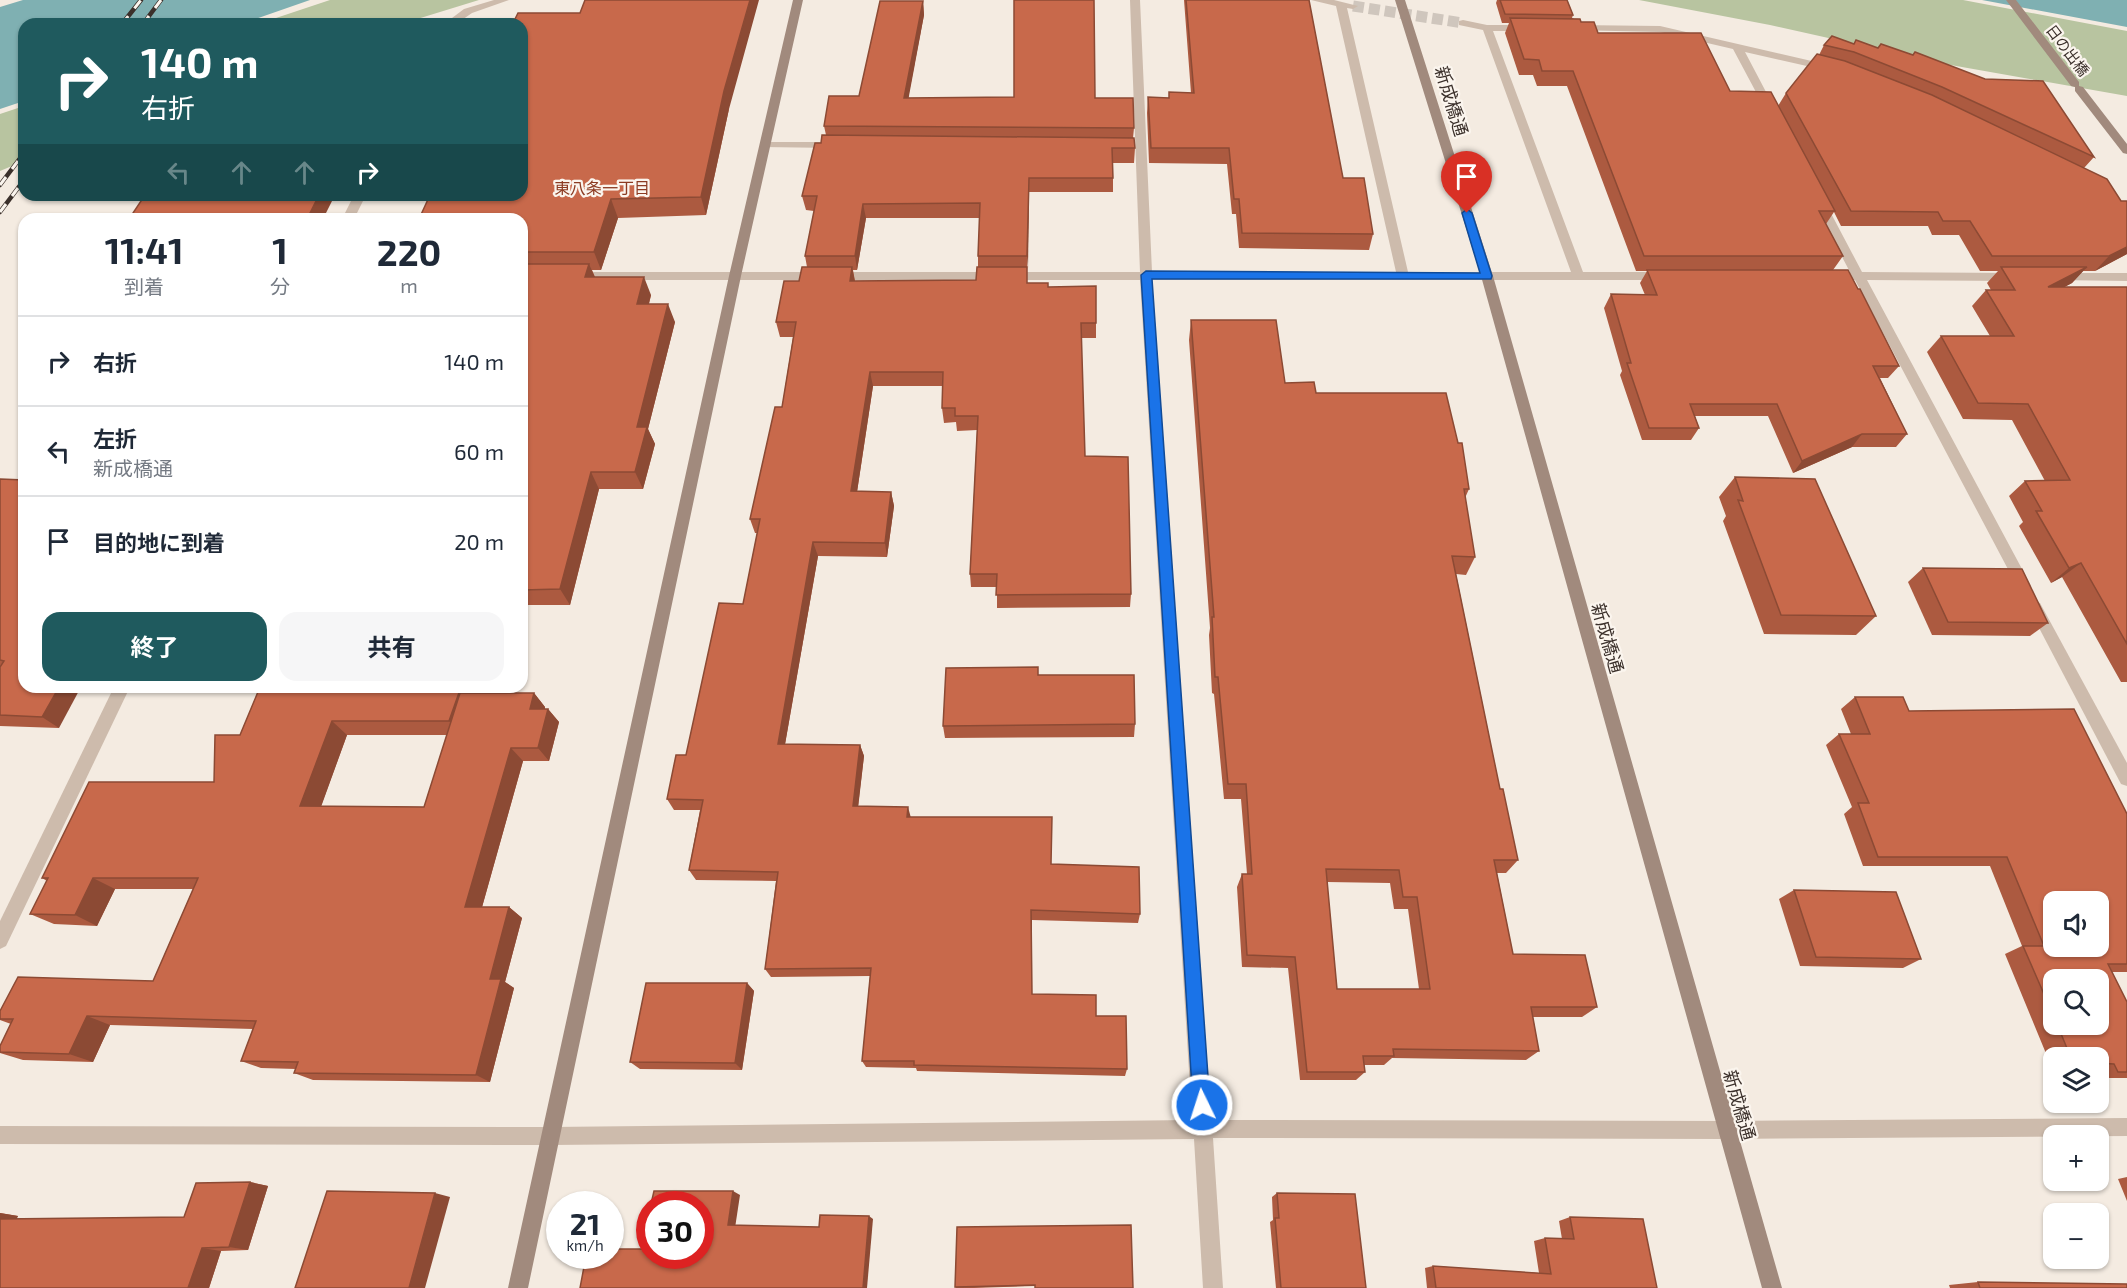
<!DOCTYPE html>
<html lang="ja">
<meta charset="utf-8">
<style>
body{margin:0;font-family:"Exo 2","Noto Sans JP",sans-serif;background:#f6f6f7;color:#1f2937;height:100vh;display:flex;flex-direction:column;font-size:22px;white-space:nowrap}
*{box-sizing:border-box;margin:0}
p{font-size:20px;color:#747a83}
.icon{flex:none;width:33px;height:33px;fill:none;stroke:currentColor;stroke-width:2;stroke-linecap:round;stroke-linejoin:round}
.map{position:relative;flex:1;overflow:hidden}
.drawer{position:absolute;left:18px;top:213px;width:510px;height:480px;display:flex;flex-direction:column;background:#fff;border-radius:18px;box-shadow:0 2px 4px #0004}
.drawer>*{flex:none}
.banner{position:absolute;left:18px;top:18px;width:510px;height:183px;border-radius:18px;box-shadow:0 2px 4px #0004;background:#1f5a5e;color:#fff;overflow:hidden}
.fabs{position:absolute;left:2043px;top:891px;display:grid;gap:12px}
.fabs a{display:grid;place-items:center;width:66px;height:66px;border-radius:12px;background:#fff;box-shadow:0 2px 4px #0004;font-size:30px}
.speed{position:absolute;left:546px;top:1191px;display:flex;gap:12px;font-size:30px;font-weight:700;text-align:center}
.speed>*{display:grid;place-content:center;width:78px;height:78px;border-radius:50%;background:#fff;box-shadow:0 2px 4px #0004;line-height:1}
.speed small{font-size:15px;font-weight:400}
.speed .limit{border:9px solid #d22;background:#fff;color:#111}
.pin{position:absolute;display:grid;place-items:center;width:51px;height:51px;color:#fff;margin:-62px -26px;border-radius:50% 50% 50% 0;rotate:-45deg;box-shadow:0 0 6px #0007}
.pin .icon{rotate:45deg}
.me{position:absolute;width:66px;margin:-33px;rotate:356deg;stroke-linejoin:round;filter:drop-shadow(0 0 4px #0008)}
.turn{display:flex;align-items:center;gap:21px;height:126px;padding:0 24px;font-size:27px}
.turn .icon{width:78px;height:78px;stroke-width:2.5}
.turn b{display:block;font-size:42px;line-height:51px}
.lanes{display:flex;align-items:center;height:57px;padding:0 24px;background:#0003;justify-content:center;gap:30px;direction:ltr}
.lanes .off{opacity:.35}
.eta{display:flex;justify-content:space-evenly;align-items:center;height:102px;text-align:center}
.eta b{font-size:36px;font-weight:700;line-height:42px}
.cta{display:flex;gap:12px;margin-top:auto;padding:12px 24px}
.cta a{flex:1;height:69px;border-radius:18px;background:#1f5a5e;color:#fff;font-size:24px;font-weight:700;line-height:69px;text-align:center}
.cta a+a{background:#f6f6f7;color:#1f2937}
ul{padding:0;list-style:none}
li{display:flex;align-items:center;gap:18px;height:90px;padding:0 24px;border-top:2px solid #e0e1e3}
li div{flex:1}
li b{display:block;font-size:22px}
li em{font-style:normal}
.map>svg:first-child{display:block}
.green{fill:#b8c4a0}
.water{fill:#7fb0b2}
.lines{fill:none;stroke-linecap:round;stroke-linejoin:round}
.street-tunnel{stroke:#cfc6bd;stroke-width:11;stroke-dasharray:11 5;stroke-linecap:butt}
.lane{fill:#cdbbac;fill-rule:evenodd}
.street{fill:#cdbbac;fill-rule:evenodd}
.secondary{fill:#a18a7d;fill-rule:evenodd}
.rail-casing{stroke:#3b302b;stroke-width:4.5}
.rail{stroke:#fbf5ee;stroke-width:3;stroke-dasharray:10;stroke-linecap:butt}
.wall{fill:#ac5a40;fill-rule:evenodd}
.shaded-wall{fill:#8c4a34}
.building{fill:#c8694b;stroke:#8c4a34;stroke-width:1.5;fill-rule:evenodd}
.route{fill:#1a73e8;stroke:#114b97;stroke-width:1.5}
.labels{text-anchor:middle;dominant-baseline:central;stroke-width:4.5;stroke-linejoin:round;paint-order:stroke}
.far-street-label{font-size:15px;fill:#3b302b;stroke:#fbf5ee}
.far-neighbourhood-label{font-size:16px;fill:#8c3b22;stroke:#fbf5ee}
.street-label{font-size:18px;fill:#3b302b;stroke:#fbf5ee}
</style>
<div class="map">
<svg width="2127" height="1288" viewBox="0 0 2127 1288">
<rect width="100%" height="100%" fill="#f4ebe1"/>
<g class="green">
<polygon points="330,0 479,0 401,24 258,24"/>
<polygon points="1639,0 1963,0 2127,31 2127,96 1945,64 1770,25"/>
<polygon points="24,106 24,161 0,171 0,114"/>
</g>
<g class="water">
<polygon points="23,0 310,0 241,24 24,24 24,101 0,109 0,7"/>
<polygon points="1982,0 2127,0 2127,27"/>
</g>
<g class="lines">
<polyline class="street-tunnel" points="1353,6 1463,23"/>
<polygon class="lane" points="765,142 834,142 839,145 834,148 761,147 761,143"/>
<g class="street">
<polygon points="494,0 509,0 472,13 456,24 444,24 464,9"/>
<polygon points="1130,0 1140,0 1152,272 1396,272 1336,6 1311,0 1334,0 1358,6 1353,9 1347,8 1408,272 1571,272 1483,30 1459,25 1459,21 1463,20 1487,25 1527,25 1532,28 1527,31 1493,31 1583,272 1665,272 1671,276 1665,280 1152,280 1211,1120 1727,1121 2127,1118 2127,1136 1727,1139 1213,1138 1223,1288 1203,1288 1194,1139 551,1145 0,1144 0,1126 551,1127 1192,1120 1140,280 576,280 570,276 576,272 1140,272"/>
<polygon points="1575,25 1660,26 1829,65 1834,68 1829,71 1745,52 1775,109 1770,112 1765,109 1733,49 1660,32 1571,30 1570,28"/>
<polygon points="354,195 366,195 354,219 342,219"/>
<polygon points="1819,198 1825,202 1862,272 2013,273 2019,277 2013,281 1867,280 2029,582 2031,586 2029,590 2019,590 1855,280 1833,280 1827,276 1833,272 1850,272 1813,202"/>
<polygon points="2058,273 2127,273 2127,281 2054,280 2054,274"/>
<polygon points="2035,601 2040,603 2127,763 2127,786 2121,784 2028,607 2030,603"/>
<polygon points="114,687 130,687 6,946 0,949 0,921"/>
</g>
<g class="secondary">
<polygon points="793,0 803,0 741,276 528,1288 508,1288 729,276"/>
<polygon points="1395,0 1405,0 1493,276 1782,1288 1762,1288 1481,276"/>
<polygon points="2006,0 2016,0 2079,82 2079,86 2083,87 2127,144 2127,154 2123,153 2075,91 2075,87 2071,86"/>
</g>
<defs>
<g id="rail">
<polyline points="122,24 141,0"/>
<polyline points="143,24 161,0"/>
<polyline points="0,185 24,153"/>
<polyline points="0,212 24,180"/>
</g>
</defs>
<use href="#rail" class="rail-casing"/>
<use href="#rail" class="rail"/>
</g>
<g class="wall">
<polygon points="1184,0 1309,0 1343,178 1373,234 1369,250 1239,248 1236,214 1232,214 1227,164 1149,163 1147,113 1148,97 1169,98 1169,92 1191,93"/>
<polygon points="1497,0 1567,0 1573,15 1572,18 1581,22 1598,33 1730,91 1778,106 1786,93 1819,55 1824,45 1832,36 2094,157 2084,168 2127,254 2095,271 2083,271 2072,283 2064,287 2127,287 2127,682 2121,682 2062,577 2051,583 2019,526 2023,522 2009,496 2025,481 2045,481 2012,420 1963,419 1927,352 1941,336 1990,336 1972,306 1986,290 1991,290 1987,283 1998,271 1980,271 1959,235 1932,235 1928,226 1841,226 1834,212 1826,224 1843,256 1833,270 1899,366 1888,378 1880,378 1907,434 1896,447 1852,447 1793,473 1768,416 1695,416 1699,428 1691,440 1642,440 1620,375 1622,371 1604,308 1611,294 1645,295 1640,283 1647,271 1636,271 1567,86 1537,86 1533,75 1519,75 1505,33 1509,23 1502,23 1496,3"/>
<path d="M 923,1 L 924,15 L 908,98 L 1095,98 L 1134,128 L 1133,138 L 1135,148 L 1134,163 L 1113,163 L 1113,192 L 1029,192 L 1027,270 L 1027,283 L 1048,287 L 1096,323 L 1096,338 L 1081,338 L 1085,456 L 1131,594 L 1130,607 L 997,608 L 997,587 L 971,587 L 970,574 L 977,430 L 957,431 L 956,422 L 944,423 L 942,408 L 943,386 L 873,386 L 857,492 L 891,492 L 894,506 L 887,557 L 818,556 L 785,744 L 860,745 L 864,756 L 858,806 L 910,817 L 1052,864 L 1140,914 L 1138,923 L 1032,920 L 1032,994 L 1096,1016 L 1127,1069 L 1125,1076 L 917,1071 L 916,1068 L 866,1067 L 862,1061 L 870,976 L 771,977 L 765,969 L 776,881 L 696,880 L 689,870 L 700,810 L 674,810 L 667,799 L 686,755 L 743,604 L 757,533 L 755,533 L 750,519 L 782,407 L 793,337 L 780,337 L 776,322 L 807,267 L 805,256 L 814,211 L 806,210 L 802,196 L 821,143 L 826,135 L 824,126 L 859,96 ZM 866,218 L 980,218 L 978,256 L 978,267 L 976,280 L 855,281 L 853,270 L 857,270 Z"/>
<polygon points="729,109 706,215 618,218 601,270 592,270 595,277 651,295 649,304 675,322 648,429 655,444 643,489 599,489 570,605 522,605 522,219"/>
<path d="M 1191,320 L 1285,383 L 1316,393 L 1469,489 L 1465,498 L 1475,557 L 1466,575 L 1456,574 L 1500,789 L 1518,860 L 1506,873 L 1497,873 L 1513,954 L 1597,1007 L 1582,1017 L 1533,1017 L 1539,1051 L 1526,1060 L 1392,1058 L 1384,1065 L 1364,1065 L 1365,1072 L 1356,1080 L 1300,1080 L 1288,968 L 1242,967 L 1237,887 L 1242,874 L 1247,874 L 1241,799 L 1224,799 L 1214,694 L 1212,693 L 1209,635 L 1210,628 L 1189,340 ZM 1327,882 L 1390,883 L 1394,909 L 1408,909 L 1419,989 L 1337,989 Z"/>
<polygon points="1735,477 1876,616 1856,635 1764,634 1723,521 1726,516 1719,497"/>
<polygon points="0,479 59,728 0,726"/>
<polygon points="1923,568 2048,623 2030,636 1932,635 1908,582"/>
<polygon points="1038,675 1135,724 1134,737 945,738 943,726"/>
<path d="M 260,687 L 478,687 L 476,693 L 534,693 L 545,707 L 545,709 L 548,709 L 559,722 L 549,761 L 523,761 L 482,907 L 509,907 L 522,918 L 505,982 L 514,988 L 490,1082 L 313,1080 L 294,1073 L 296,1069 L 261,1068 L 241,1061 L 253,1029 L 110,1025 L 93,1062 L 23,1060 L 0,1053 L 0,1046 L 11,1024 L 0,1020 L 0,1011 L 153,981 L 193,889 L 115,889 L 97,926 L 54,924 L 30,914 L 47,881 L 42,878 L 214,782 L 240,735 ZM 347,735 L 447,735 L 424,807 L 321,806 Z"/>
<path d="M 1855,697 L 1909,711 L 2127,814 L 2127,972 L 2112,972 L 2127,1002 L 2127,1078 L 2098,1078 L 2098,1058 L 2054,1058 L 2054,1068 L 2052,1068 L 2005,954 L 2022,946 L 1990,866 L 1863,866 L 1844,814 L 1852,807 L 1826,745 L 1839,734 L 1851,734 L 1841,709 ZM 2054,980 L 2098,1024 L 2054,1024 Z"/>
<polygon points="1794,890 1921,959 1903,968 1800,966 1779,899"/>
<polygon points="747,983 754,991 742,1070 640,1069 630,1062"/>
<polygon points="2127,1177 2127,1201 2118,1179"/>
<polygon points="250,1182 268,1186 248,1250 221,1251 209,1288 0,1288 0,1213 18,1216 16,1219 184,1217"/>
<polygon points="1277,1193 1366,1288 1276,1288 1270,1222 1273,1220 1272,1197"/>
<polygon points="1570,1217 1657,1288 1427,1288 1425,1268 1433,1266 1539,1273 1534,1241 1545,1238 1562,1239 1559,1221"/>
<polygon points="1131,1225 1035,1286 974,1288 956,1288 955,1287"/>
<polygon points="1978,1282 2127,1288 1950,1288 1949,1285"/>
</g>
<g class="shaded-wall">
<polygon points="750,0 759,0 729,109 706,215 701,197 724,91"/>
<polygon points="923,1 924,15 906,112 904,98"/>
<polygon points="1029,178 1029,192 1028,270 1027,256"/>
<polygon points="319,195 335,195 323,219 307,219"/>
<polygon points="611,199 618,218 601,270 594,252"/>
<polygon points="863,204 866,218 857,270 855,256"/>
<polygon points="2127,247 2127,254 2095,271 2109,256"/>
<polygon points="589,264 597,282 585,277"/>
<polygon points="852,267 855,282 850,281"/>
<polygon points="2087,267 2072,283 2033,304 2048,287"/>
<polygon points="644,277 651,295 644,322 637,304"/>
<polygon points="668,304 675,322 648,429 655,444 643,489 635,472 637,427"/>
<polygon points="870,372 873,386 855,505 851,491"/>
<polygon points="1862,434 1852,447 1793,473 1802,461"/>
<polygon points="591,472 599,489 570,605 560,589"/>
<polygon points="891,492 894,506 887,557 885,543"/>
<polygon points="813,542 818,556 783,756 778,744"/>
<polygon points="2081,563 2062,577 2051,583 2069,568"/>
<polygon points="59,687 81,687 59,728 42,717"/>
<polygon points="461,687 478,687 462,735 449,721"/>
<polygon points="534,693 545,707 541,723 530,709"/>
<polygon points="548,709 559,722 549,761 538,748"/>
<polygon points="332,721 347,735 317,818 300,806"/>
<polygon points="860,745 864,756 857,817 853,806"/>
<polygon points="511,748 523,761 479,918 465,907"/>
<polygon points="908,807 911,818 907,817"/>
<polygon points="93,878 115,889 97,926 75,915"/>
<polygon points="509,907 522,918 505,982 514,988 490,1082 476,1075 490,979"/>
<polygon points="1031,910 1032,920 1032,1002 1032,994"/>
<polygon points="747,983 754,991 742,1070 735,1063"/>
<polygon points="87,1016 110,1025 93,1062 69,1054"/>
<polygon points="250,1182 268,1186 248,1250 229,1247"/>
<polygon points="733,1191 740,1195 735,1228 728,1225"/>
<polygon points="435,1193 450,1197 425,1288 409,1288"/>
<polygon points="0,1213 18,1216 15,1223 0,1221"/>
<polygon points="869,1216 873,1219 867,1288 863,1288"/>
<polygon points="202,1248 221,1251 209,1288 188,1288"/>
</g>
<g class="building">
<polygon points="585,0 750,0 724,91 701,197 611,199 594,252 522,252 522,219 419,219 430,195 522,195 522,24 488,24 490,19 515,19 518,13 580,13"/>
<polygon points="1014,0 1094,0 1095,98 1133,98 1134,128 824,126 829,96 859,96 880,1 923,1 904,98 1014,97"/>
<polygon points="1186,0 1309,0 1343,178 1364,178 1373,234 1242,233 1239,199 1234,199 1229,148 1151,148 1148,97 1169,98 1169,92 1194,93"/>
<polygon points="1500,0 1567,0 1573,15 1505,14"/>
<polygon points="1510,18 1580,19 1581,22 1594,22 1598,33 1701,33 1730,91 1771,92 1835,211 1819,211 1843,256 1644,256 1573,71 1542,71 1539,60 1524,59"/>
<polygon points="1832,36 1854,44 1856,40 1878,48 1881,44 1913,55 1915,52 1985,79 2043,81 2094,157 1942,87 1854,52 1824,45"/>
<polygon points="1817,54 1845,61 1932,95 2107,179 2121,201 2127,201 2127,247 2109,256 1992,256 1970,221 1943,221 1938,212 1851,211 1786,93"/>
<polygon points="822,135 1134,138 1135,148 1112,148 1113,178 1029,178 1027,256 978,256 980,203 863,204 855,256 805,256 817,196 802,196 815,143 821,143"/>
<polygon points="145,195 319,195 307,219 129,219"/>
<polygon points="522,264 589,264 585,277 644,277 637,304 668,304 637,427 647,427 635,472 591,472 560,589 522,590"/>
<polygon points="802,267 852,267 850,281 976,280 977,267 1027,267 1027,283 1048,283 1048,287 1096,286 1096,323 1081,323 1085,456 1128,457 1131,594 996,595 997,574 970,574 978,416 955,416 955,408 942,408 943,372 870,372 851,491 891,492 885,543 813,542 778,744 860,745 853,806 908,807 907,817 1052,817 1051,864 1139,867 1140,914 1031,910 1032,994 1096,995 1096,1016 1126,1016 1127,1069 914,1065 914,1061 862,1061 871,968 765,969 778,872 689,870 703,800 667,799 676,755 686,755 719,603 743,604 760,519 750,519 775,407 782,407 796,322 776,322 784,281 799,281"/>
<polygon points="2001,267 2087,267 2048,287 2127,287 2127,644 2081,563 2069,568 2036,511 2042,511 2025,481 2070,480 2028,404 1978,403 1941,336 2014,336 1986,290 2015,290"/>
<polygon points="1647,270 1848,270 1858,289 1860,289 1899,366 1873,366 1907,434 1862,434 1802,461 1777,404 1690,404 1699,428 1649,428 1627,363 1631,363 1611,294 1657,295"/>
<path d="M 1191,320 L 1276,320 L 1285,383 L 1314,382 L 1316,393 L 1446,393 L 1458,443 L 1462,443 L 1469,489 L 1464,489 L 1475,557 L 1452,556 L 1500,789 L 1503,789 L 1518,860 L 1494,860 L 1513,954 L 1585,955 L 1597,1007 L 1531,1007 L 1539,1051 L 1393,1049 L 1394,1056 L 1363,1056 L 1365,1072 L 1307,1072 L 1295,957 L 1247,955 L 1242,874 L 1252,874 L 1246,784 L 1228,784 L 1218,677 L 1215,677 L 1212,617 L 1214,617 ZM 1326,869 L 1399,870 L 1403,897 L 1417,897 L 1430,989 L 1337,989 Z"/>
<polygon points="1735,477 1815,479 1876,616 1781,615 1738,500 1743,501"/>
<polygon points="0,479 24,480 24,687 59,687 42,717 0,715 0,667 4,661 0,660"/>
<polygon points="1923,568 2022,569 2048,623 1948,622"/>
<polygon points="1038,667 1038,675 1134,675 1135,724 943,726 946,668"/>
<polygon points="260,687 461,687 449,721 332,721 300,806 424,807 460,693 534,693 530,709 548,709 538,748 511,748 465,907 509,907 490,979 501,979 476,1075 294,1073 298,1062 241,1061 256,1021 87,1016 69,1054 0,1052 0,1046 13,1019 0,1019 0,1011 18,977 153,981 198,878 93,878 75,915 30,914 48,878 42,878 89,782 214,782 215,735 240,735"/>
<path d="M 1855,697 L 1903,697 L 1909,711 L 2074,709 L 2127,814 L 2127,964 L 2108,964 L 2127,1002 L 2127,1072 L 2118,1072 L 2114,1064 L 2098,1063 L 2098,1058 L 2071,1058 L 2057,1024 L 2098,1024 L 2098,980 L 2054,980 L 2054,1017 L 2023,946 L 2044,946 L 2007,857 L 1878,857 L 1858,803 L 1869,803 L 1839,734 L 1870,734 ZM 2054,902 L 2098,902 L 2098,946 L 2054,946 Z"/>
<polygon points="1794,890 1896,892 1921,959 1816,957"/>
<polygon points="646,983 747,983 735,1063 630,1062"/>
<polygon points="250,1182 229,1247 202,1248 188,1288 0,1288 0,1219 184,1217 196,1183"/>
<polygon points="327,1191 435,1193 409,1288 295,1288"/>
<polygon points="654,1191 733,1191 728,1225 819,1227 820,1215 869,1216 863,1288 580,1288 586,1256 610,1256 610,1249 643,1249 650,1213 650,1256 700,1256 700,1204 651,1204"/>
<polygon points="1277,1193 1355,1194 1366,1288 1281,1288 1275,1218 1279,1218"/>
<polygon points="1570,1217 1643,1219 1657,1288 1436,1288 1433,1266 1551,1274 1545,1238 1574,1239"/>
<polygon points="1131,1225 1133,1288 1035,1288 1035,1285 955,1287 957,1227"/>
<polygon points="1978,1282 2127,1284 2127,1288 1980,1288"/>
</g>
<polygon class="route" points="1467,209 1472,213 1492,276 1491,279 1152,279 1210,1105 1208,1111 1202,1113 1196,1111 1193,1105 1141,275 1146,271 1480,273 1462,213"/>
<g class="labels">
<g class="far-street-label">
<text transform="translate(2068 50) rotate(53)">日の出橋</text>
</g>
<g class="far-neighbourhood-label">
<text x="602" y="187">東八条一丁目</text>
</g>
<g class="street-label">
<text transform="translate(1452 101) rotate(73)">新成橋通</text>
<text transform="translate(1608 638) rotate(74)">新成橋通</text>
<text transform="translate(1740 1105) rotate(74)">新成橋通</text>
</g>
</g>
</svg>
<div class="fabs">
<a><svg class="icon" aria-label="sound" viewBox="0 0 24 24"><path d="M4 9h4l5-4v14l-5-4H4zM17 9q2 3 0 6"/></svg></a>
<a><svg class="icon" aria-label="search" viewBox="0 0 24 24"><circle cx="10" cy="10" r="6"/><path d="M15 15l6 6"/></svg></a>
<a><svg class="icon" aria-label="layers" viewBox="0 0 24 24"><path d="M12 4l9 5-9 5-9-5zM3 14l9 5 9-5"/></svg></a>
<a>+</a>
<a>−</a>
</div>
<div class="speed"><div>21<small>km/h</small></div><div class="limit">30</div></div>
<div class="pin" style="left:1467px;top:213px;background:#d93025"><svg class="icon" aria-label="arrive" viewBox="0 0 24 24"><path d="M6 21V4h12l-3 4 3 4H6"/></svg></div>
<svg class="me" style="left:1202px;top:1105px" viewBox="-20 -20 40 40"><circle r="17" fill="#1a73e8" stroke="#fff" stroke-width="3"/><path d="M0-11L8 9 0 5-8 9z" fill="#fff"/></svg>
<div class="banner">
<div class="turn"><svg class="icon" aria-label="right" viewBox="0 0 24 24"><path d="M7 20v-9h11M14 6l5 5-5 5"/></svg><div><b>140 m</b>右折</div></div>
<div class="lanes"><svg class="icon off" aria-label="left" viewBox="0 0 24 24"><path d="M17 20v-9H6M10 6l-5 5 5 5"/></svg><svg class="icon off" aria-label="ahead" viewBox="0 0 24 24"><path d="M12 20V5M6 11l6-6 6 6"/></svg><svg class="icon off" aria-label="ahead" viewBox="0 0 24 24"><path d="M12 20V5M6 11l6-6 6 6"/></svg><svg class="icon" aria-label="right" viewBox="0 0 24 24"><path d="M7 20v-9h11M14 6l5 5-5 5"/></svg></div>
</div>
<section class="drawer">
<div class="eta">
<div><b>11:41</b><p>到着</p></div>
<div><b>1</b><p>分</p></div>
<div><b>220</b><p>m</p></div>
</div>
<ul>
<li><svg class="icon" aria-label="right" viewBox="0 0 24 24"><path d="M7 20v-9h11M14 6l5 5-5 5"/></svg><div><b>右折</b></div><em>140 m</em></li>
<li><svg class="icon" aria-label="left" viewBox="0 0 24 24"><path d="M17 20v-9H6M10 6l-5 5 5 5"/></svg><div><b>左折</b><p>新成橋通</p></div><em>60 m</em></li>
<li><svg class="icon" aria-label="arrive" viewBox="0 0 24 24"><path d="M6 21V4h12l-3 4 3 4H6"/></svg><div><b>目的地に到着</b></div><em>20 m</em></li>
</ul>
<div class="cta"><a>終了</a><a>共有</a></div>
</section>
</div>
